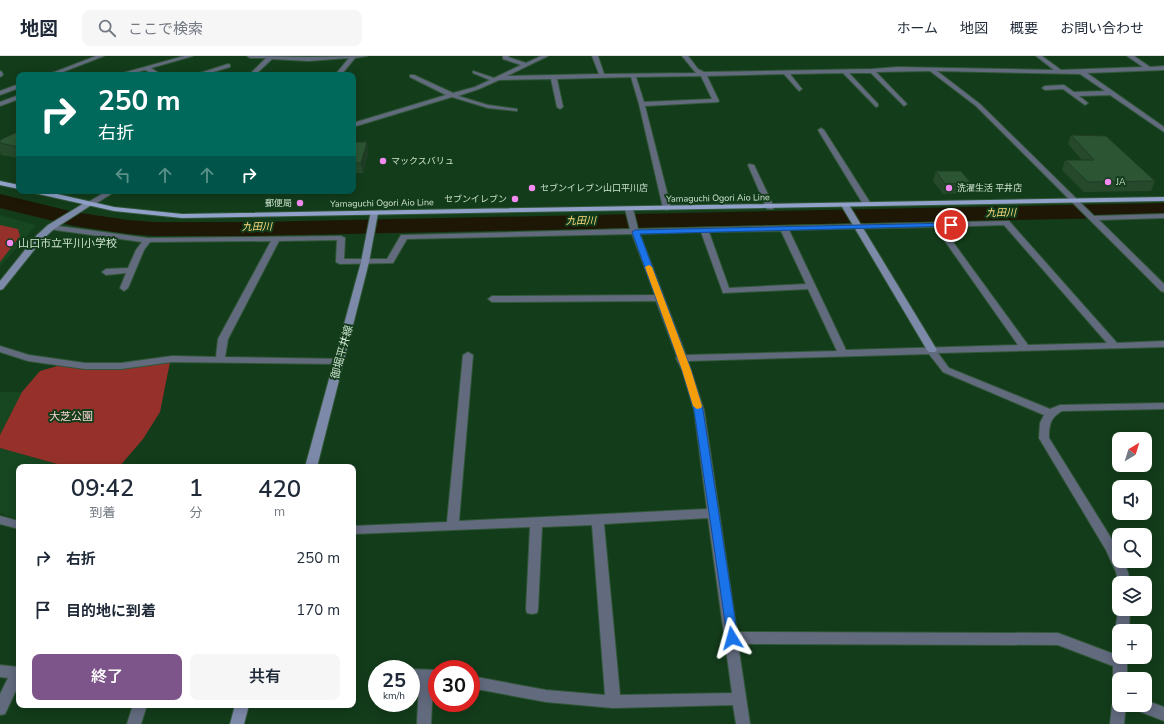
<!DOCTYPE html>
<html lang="ja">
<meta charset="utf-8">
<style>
body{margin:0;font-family:"Nunito Sans","Noto Sans JP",sans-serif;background:#f6f6f7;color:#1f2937;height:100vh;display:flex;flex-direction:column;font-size:15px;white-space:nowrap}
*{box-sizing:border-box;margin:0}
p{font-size:13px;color:#747a83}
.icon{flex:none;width:22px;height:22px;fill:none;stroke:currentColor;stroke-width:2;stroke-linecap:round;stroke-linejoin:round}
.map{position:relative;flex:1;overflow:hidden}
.sheet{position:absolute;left:16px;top:408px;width:340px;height:244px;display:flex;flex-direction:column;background:#fff;border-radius:8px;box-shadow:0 2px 10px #0003}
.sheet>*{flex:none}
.top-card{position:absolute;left:16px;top:16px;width:340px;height:122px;border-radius:8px;box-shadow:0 2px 10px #0003;background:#00695c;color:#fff;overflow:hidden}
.needle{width:26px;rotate:38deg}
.controls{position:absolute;left:1112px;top:376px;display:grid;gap:8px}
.controls a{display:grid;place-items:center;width:40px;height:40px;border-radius:8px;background:#fff;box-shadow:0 2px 10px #0003;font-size:20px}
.speed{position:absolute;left:368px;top:604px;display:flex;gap:8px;font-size:20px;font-weight:700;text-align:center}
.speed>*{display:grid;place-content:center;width:52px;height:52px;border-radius:50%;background:#fff;box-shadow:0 2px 10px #0003;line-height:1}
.speed small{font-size:10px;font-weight:400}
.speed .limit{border:6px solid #d22;background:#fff;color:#111}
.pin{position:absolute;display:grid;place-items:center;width:34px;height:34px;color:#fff;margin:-17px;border:2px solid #fff;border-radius:50%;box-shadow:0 1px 4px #0007}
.me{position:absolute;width:44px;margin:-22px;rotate:352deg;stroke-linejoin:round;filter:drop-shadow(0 0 3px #0008)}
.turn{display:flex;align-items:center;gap:14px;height:84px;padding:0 16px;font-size:18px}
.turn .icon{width:52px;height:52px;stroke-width:2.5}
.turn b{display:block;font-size:28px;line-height:34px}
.lanes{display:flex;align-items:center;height:38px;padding:0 16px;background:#0003;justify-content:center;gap:20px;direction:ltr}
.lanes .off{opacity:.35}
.eta{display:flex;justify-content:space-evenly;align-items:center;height:68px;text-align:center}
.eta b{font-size:24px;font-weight:600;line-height:28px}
.action{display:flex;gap:8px;margin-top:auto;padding:8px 16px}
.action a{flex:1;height:46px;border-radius:8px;background:#7e558b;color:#fff;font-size:16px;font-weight:600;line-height:46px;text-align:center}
.action a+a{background:#f6f6f7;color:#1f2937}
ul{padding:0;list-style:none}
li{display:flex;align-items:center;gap:12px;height:52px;padding:0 16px}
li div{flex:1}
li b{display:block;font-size:15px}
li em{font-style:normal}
header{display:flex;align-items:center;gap:24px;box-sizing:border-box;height:56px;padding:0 20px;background:#fff;border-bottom:1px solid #e0e1e3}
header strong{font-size:19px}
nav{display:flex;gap:22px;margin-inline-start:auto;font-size:14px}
.search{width:280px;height:36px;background:#f6f6f7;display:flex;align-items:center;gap:10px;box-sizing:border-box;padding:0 14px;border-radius:8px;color:#747a83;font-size:15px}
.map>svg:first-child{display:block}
.built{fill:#164721}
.green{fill:#95312a}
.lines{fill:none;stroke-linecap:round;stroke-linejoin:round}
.river{fill:#1f1705;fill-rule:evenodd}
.street-casing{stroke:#315738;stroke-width:2}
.secondary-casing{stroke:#315738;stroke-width:2}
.primary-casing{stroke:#315738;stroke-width:2}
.street{fill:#626a7e;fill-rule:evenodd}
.secondary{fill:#7d89a9;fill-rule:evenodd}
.primary{fill:#91a1ca;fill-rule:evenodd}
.wall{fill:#26492c}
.shaded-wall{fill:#1f3c24}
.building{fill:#2c5533;stroke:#1f3c24}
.route{fill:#1a73e8;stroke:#114b97}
.slow{fill:#f59e0b}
.poi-dot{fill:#f38af1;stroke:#133c1b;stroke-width:1.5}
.labels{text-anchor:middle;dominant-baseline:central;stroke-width:4;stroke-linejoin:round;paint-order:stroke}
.far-poi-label{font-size:9px;fill:#cce2ce;stroke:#133c1b;text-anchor:start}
.far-street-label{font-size:9px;fill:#cce2ce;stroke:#133c1b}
.far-water-label{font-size:10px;font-style:italic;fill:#fdd87c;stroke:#133c1b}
.poi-label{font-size:11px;fill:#cce2ce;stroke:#133c1b;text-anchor:start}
.street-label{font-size:11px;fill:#cce2ce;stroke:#133c1b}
.park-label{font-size:11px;fill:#f7d4cf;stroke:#133c1b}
</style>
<header>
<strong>地図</strong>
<div class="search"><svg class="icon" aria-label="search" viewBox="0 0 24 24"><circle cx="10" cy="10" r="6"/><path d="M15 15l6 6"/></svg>ここで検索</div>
<nav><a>ホーム</a><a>地図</a><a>概要</a><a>お問い合わせ</a></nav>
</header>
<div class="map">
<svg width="1164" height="668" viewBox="0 0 1164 668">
<rect width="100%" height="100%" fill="#133c1b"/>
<g class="built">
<polygon points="0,159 36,169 0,211"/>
<polygon points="0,336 22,336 0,379"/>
<polygon points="0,392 68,411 19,411 19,464 0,457"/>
</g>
<g class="green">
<polygon points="0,169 18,173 20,180 0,206"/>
<polygon points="170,306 160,356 143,383 119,411 68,411 0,392 0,379 22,336 40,315 61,309 123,312"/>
</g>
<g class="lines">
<polygon class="river" points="0,138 74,156 128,164 154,166 251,166 1164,147 1164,161 251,180 154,180 128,178 74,170 0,152"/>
<defs>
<g id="street">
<polygon points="96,0 104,0 55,19 47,19"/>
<polygon points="184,0 193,0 151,12 162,19 155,19 145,14 126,19 116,19"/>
<polygon points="247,0 308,1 367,0 355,2 341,19 335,19 349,2 308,5 272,3 255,19 249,19 266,2 250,2"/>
<path d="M 503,0 L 509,0 L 508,1 L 526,7 L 541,0 L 548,0 L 507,20 L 599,18 L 592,0 L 598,0 L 604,18 L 696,17 L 682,0 L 688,0 L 698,13 L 704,16 L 872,13 L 897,11 L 1054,14 L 1036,0 L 1042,0 L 1061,14 L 1143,11 L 1127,0 L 1134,0 L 1150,11 L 1164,10 L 1164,14 L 1087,17 L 1164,71 L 1164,76 L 1110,39 L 1079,40 L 1088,47 L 1085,49 L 1063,33 L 1045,34 L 1042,32 L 1045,30 L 1064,29 L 1074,36 L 1105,35 L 1080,18 L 937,15 L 980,48 L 1094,160 L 1164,158 L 1164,162 L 1099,164 L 1164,228 L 1164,236 L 1161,235 L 976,50 L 930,15 L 876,16 L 906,47 L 907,48 L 904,50 L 871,17 L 849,17 L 878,48 L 878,50 L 876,51 L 843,17 L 790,18 L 802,33 L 799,35 L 784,18 L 707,20 L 719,45 L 718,46 L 645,50 L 671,152 L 667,154 L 663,152 L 639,48 L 631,21 L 557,23 L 563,51 L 560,53 L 557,51 L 551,23 L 499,24 L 479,33 L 458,40 L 488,49 L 517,53 L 517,55 L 488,52 L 452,41 L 353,71 L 353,67 L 446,39 L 410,21 L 410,19 L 414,19 L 453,37 L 475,31 L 490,24 L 473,17 L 473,15 L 494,22 L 521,9 L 503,3 ZM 701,20 L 712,43 L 644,46 L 636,21 Z"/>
<polygon points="228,8 230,9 230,11 203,19 194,19"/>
<polygon points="0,15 2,16 3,19 0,21"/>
<polygon points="19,28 19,32 0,39 0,35"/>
<polygon points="19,39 19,43 0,50 0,46"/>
<polygon points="821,72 824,74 871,148 870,150 867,150 863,148 818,74"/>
<polygon points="749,108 754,109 774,151 773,153 767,153 766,151 748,109"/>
<polygon points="107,135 116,135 92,150 89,150 85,148"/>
<path d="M 626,151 L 629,151 L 633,153 L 638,173 L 1009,165 L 1117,287 L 1164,285 L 1164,291 L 938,297 L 949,312 L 1050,353 L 1060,349 L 1164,347 L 1164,353 L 1062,355 C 1050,362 1049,369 1049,382 L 1116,490 L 1119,495 L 1119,505 L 1123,505 L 1128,516 L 1130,527 L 1119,527 L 1119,530 L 1116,516 L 1106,494 L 1039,382 L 1040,367 L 1044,359 L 943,316 L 929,298 L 688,305 L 704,354 L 737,576 L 1058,577 L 1114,598 L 1119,596 L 1119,601 L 1127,601 L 1127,623 L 1119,623 L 1119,629 L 1115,627 L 1113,623 L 1113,610 L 1058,589 L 738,588 L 750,668 L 736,668 L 733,649 L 613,652 L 546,646 L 471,632 L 471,620 L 546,634 L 605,639 L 592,469 L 542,471 L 538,553 L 537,557 L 532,558 L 527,557 L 526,553 L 530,471 L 353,478 L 353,470 L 447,466 L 463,299 L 468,296 L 473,299 L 459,465 L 707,453 L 694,354 L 682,314 L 676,302 L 677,301 L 656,245 L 492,246 L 488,243 L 492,240 L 655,239 L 632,178 L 407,183 L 393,207 L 340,208 L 336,206 L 337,184 L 279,185 L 228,283 L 225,301 L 343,303 L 345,305 L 343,307 L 340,308 L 172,306 L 121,313 L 85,313 L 28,305 L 0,296 L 0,290 L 29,299 L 85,307 L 121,307 L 172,300 L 216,301 L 218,283 L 271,185 L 150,186 L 144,194 L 128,232 L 124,235 L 120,232 L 126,217 L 106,219 L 102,216 L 106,213 L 128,212 L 136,194 L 142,186 L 48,173 L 48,169 L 51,169 L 148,182 L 341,180 L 345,182 L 344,203 L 387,203 L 401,179 L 404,179 L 630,173 L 625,153 ZM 1004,169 L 1107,287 L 1028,289 L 942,171 ZM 935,171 L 1018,289 L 846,294 L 789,174 ZM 781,175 L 806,228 L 729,232 L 709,176 ZM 701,176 L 723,237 L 808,233 L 837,295 L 686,299 L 640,178 ZM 708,462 L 732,637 L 620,639 L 604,468 Z"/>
<polygon points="0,460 19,465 19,473 0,468"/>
<polygon points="1119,550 1119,553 1130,553 1129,575 1119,575 1119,580 1115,575"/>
<polygon points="0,609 19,611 19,628 5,658 0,659 0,638 8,622 0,621"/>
<polygon points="411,613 437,614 437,626 433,626 431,668 417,668 419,625 411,625"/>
<polygon points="1119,643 1119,649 1126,649 1124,668 1110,668 1112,649 1114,644"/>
<polygon points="1145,644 1164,651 1164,665 1136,654 1134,649 1145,649"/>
<polygon points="133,649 147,649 141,668 127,668"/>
</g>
<g id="secondary">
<polygon points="86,146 89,146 93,148 54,173 43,183 3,233 0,234 0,225 37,179 48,169"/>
<polygon points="842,147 845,147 849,149 937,294 935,296 929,296 927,294 841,149"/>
<polygon points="371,155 377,155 378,157 369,206 317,411 305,411 361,206"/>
<polygon points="235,649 249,649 244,668 230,668"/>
</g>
<g id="primary">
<polygon points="0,125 19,129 19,133 0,129"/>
<polygon points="30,135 44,135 114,151 182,158 1164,141 1164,145 182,162 114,155 34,137"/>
</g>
</defs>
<use href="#street" class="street-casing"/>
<use href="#secondary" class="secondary-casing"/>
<use href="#primary" class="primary-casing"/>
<use href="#street" class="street"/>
<use href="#secondary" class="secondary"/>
<use href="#primary" class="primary"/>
</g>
<g class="wall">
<polygon points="19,77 19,102 1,99 0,96 0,84"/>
<polygon points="1071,79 1155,125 1151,135 1084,136 1062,114 1065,104 1082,104 1068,88"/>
<polygon points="353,86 369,95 363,117 353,117"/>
<polygon points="936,115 971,127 968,137 943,138 933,125"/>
</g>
<polygon class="shaded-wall" points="367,86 369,95 363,117 361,107"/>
<g class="building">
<polygon points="17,76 19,77 19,91 0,87 0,84"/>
<polygon points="1071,79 1106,80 1155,125 1088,126 1065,104 1094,104"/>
<polygon points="353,86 367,86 361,107 353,107"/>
<polygon points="936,115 961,115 971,127 945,128"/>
</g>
<polygon class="route" points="951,167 954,167 954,170 640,178 691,314 703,354 738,582 736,586 732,588 728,586 694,354 682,314 632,176 635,174"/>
<polygon class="slow" points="649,209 652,211 691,314 702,350 701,352 697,353 693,350 682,314 645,211"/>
<g class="poi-dot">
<circle cx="383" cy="105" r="4"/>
<circle cx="1108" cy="126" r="4"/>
<circle cx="532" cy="132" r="4"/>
<circle cx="949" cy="132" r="4"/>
<circle cx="515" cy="143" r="4"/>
<circle cx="300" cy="147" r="4"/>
<circle cx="10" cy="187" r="4"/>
</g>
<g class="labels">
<g class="far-poi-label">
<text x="391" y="105">マックスバリュ</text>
<text x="1116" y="126">JA</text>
<text x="540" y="132">セブンイレブン山口平川店</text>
<text x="957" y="132">洗濯生活 平井店</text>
<text x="507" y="143" text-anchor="end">セブンイレブン</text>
<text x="292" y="147" text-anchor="end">郵便局</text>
</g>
<g class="far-street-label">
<text transform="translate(718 142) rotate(-1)">Yamaguchi Ogori Aio Line</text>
<text transform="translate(382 147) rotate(-1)">Yamaguchi Ogori Aio Line</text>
</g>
<g class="far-water-label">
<text transform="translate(1001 157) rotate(-1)">九田川</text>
<text transform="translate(581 165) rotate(-1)">九田川</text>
<text transform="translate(257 171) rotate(-1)">九田川</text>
</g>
<g class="poi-label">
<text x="18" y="187">山口市立平川小学校</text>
</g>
<g class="street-label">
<text transform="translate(342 296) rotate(-75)">御堀平井線</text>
</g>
<g class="park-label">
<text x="71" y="360">大芝公園</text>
</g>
</g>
</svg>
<div class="controls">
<a><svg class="needle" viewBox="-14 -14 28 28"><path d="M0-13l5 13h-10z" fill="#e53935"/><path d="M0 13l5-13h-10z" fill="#747a83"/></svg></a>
<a><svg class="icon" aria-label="sound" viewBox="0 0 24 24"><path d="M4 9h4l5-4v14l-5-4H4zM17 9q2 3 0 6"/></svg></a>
<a><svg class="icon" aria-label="search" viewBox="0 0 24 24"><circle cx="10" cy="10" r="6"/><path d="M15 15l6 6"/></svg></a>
<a><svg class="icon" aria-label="layers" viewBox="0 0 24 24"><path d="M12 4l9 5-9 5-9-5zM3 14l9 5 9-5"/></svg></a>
<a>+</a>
<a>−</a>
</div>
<div class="speed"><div>25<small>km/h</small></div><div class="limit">30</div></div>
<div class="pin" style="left:951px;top:169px;background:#d93025"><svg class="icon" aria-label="arrive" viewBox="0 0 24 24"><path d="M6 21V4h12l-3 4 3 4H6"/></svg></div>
<svg class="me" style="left:732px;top:582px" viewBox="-20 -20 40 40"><path d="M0-17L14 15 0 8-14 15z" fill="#1a73e8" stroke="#fff" stroke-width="4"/></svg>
<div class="top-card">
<div class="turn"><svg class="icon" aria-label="right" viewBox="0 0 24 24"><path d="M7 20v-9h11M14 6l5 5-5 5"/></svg><div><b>250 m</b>右折</div></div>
<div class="lanes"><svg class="icon off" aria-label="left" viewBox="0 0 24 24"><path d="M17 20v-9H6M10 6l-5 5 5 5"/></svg><svg class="icon off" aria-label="ahead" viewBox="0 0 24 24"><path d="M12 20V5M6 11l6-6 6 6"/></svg><svg class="icon off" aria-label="ahead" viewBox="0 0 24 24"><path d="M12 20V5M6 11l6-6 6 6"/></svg><svg class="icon" aria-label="right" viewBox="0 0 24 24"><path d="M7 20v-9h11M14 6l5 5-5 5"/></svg></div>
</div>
<section class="sheet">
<div class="eta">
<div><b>09:42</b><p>到着</p></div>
<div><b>1</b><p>分</p></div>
<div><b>420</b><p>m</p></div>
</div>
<ul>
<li><svg class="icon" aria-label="right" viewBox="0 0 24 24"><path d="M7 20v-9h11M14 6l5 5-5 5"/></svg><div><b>右折</b></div><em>250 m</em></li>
<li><svg class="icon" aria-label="arrive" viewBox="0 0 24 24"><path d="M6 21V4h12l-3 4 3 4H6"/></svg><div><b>目的地に到着</b></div><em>170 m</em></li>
</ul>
<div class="action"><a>終了</a><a>共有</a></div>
</section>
</div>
